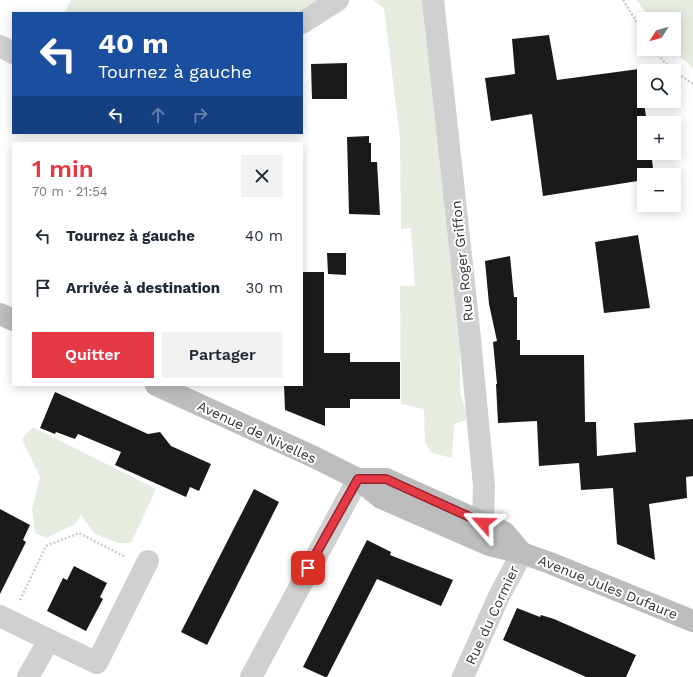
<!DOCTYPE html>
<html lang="fr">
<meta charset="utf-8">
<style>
body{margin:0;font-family:"Work Sans",sans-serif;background:#f2f2f3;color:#1f2937;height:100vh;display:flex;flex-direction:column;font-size:15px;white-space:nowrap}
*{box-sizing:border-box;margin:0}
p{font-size:13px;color:#747a83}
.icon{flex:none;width:22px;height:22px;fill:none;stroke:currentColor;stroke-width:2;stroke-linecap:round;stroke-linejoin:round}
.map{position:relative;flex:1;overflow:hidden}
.details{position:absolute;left:12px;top:142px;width:291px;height:244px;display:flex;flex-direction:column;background:#fff;border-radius:0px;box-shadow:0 2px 10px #0003}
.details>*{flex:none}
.top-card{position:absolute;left:12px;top:12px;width:291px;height:122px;border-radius:0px;box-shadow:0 2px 10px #0003;background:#1a4fa0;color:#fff;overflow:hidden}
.needle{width:26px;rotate:233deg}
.buttons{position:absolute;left:637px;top:12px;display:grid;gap:8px}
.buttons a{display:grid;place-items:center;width:44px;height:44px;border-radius:0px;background:#fff;box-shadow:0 2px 10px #0003;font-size:20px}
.pin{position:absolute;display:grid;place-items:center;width:34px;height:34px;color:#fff;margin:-17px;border-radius:8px;box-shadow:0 2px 6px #0006}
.me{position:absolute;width:44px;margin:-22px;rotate:295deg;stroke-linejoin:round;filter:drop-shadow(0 0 3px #0008)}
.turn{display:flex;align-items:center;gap:14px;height:84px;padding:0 20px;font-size:18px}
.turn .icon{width:52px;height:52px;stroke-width:2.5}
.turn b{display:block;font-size:28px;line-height:34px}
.lanes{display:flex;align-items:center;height:38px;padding:0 20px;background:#0003;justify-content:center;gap:20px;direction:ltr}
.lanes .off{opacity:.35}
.round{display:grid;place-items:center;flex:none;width:42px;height:42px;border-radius:0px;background:#f2f2f3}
.headline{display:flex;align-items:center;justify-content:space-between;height:68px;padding:0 20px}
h1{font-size:24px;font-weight:600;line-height:30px;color:#e63946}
.primary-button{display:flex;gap:8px;margin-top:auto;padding:8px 20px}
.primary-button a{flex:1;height:46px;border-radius:0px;background:#e63946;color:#fff;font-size:16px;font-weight:600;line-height:46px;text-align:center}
.primary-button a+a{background:#f2f2f3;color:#1f2937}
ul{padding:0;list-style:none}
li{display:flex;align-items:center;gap:12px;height:52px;padding:0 20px}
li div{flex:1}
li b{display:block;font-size:15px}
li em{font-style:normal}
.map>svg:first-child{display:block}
.green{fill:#e6ecdf}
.building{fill:#1a1a1a}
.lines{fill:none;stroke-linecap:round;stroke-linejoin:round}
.path{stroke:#cdcdcd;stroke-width:2.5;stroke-dasharray:2 2;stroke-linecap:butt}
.minor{stroke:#d0d0d0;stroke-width:22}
.secondary{stroke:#bdbdbd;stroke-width:22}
.route-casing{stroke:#96252e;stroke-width:10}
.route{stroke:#e63946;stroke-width:7}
.labels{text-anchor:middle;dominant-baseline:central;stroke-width:4;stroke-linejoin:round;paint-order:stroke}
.street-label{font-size:14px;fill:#333;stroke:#fff}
</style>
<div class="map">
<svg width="693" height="677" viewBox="0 0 693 677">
<rect width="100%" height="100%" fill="#fff"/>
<g class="green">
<polygon points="71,0 332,0 302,13 64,13"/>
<polygon points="373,0 424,0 460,288 460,394 468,415 466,420 454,424 452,458 432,453 425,443 424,409 401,404 400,286 415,286 411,228 401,229 400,138 384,8"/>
<polygon points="637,0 693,0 693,68 671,49 674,49 674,19 650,19"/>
<polygon points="33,427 156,489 131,543 118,543 95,534 81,515 75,524 46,538 35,533 32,509 40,477 22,439"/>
</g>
<g class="building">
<polygon points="549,35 557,80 639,69 647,123 644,123 644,153 651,153 654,175 644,175 644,180 543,196 532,114 491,121 485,78 515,74 512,39"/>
<polygon points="347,63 347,99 312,99 311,64"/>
<polygon points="369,136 369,143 371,143 371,162 377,162 380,215 349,214 347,137"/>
<polygon points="638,235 650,308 604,313 595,242"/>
<polygon points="327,253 346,253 346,275 328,274"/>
<polygon points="510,256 514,297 517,297 517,340 520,340 520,355 584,355 585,422 596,422 597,456 636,452 634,423 693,419 693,476 686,477 687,498 649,504 655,560 617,544 613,488 581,490 579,463 539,466 537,421 498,423 496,384 497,384 493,342 497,341 489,304 485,261"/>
<polygon points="302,272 324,272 324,353 350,353 350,362 400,362 400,399 350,399 350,408 325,408 325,426 285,410 284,385 302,385"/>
<polygon points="55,392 148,434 160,432 171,446 211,464 199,491 190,487 186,497 115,465 121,452 78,434 75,439 56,432 55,434 40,428"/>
<polygon points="254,489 279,502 207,645 181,632"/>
<polygon points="0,509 30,525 23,540 26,542 0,594"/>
<polygon points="367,540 391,552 390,555 453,580 441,606 377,579 327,677 325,677 303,667"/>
<polygon points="74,566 107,583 100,597 103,599 86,631 47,611 63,578 67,580"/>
<polygon points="517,608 540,617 541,615 554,619 636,655 626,677 586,677 503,640"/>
</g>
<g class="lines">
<g class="path">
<polyline points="623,0 644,34"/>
<polyline points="652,49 670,68 693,84"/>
<polyline points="20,600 46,546 79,533 125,557"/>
</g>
<g class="minor">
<polyline points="433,0 470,338 484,486 483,523"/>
<polyline points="302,23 338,0"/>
<polyline points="0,46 13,53"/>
<polyline points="0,616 49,640 28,677"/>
<polyline points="49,640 97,663 148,561"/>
<polyline points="251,677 358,479"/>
<polyline points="463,677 499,596 522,553"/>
</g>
<g class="secondary">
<polyline points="0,314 13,320"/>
<polyline points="156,385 314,457 358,479 381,498 489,545 522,553 550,563 693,621"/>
<polyline points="358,479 386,479 415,492 504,532 522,553"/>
</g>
</g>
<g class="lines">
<defs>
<polyline id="route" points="308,568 358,479 386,479 483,523"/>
</defs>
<use href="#route" class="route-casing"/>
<use href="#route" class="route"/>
</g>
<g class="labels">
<g class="street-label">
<text transform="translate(462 261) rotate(-96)">Rue Roger Griffon</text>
<text transform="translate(257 432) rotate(25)">Avenue de Nivelles</text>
<text transform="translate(608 587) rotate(22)">Avenue Jules Dufaure</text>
<text transform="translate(492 615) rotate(-65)">Rue du Cormier</text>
</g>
</g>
</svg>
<div class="buttons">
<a><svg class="needle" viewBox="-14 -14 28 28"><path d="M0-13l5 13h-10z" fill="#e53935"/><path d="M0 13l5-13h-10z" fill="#747a83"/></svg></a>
<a><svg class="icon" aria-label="search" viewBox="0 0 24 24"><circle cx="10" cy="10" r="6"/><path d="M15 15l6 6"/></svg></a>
<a>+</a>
<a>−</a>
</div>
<div class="pin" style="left:308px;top:568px;background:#d93025"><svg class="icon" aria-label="arrive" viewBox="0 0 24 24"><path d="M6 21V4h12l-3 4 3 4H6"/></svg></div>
<svg class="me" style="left:483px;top:523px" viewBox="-20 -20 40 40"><path d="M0-17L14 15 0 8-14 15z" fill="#e63946" stroke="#fff" stroke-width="4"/></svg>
<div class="top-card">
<div class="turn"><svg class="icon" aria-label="left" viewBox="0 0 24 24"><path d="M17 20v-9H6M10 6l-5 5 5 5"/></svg><div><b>40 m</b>Tournez à gauche</div></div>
<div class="lanes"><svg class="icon" aria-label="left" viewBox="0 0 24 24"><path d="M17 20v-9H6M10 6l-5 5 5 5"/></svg><svg class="icon off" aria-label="ahead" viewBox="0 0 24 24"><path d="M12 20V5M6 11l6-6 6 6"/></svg><svg class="icon off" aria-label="right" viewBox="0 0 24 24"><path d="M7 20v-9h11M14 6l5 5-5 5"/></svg></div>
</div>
<section class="details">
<div class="headline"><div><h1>1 min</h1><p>70 m · 21:54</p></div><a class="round"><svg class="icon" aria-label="close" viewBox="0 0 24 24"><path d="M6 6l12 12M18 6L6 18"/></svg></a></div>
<ul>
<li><svg class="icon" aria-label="left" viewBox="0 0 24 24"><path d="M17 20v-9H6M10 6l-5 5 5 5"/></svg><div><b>Tournez à gauche</b></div><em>40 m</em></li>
<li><svg class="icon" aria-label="arrive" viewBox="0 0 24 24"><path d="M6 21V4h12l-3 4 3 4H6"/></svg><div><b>Arrivée à destination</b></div><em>30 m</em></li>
</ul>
<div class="primary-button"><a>Quitter</a><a>Partager</a></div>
</section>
</div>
